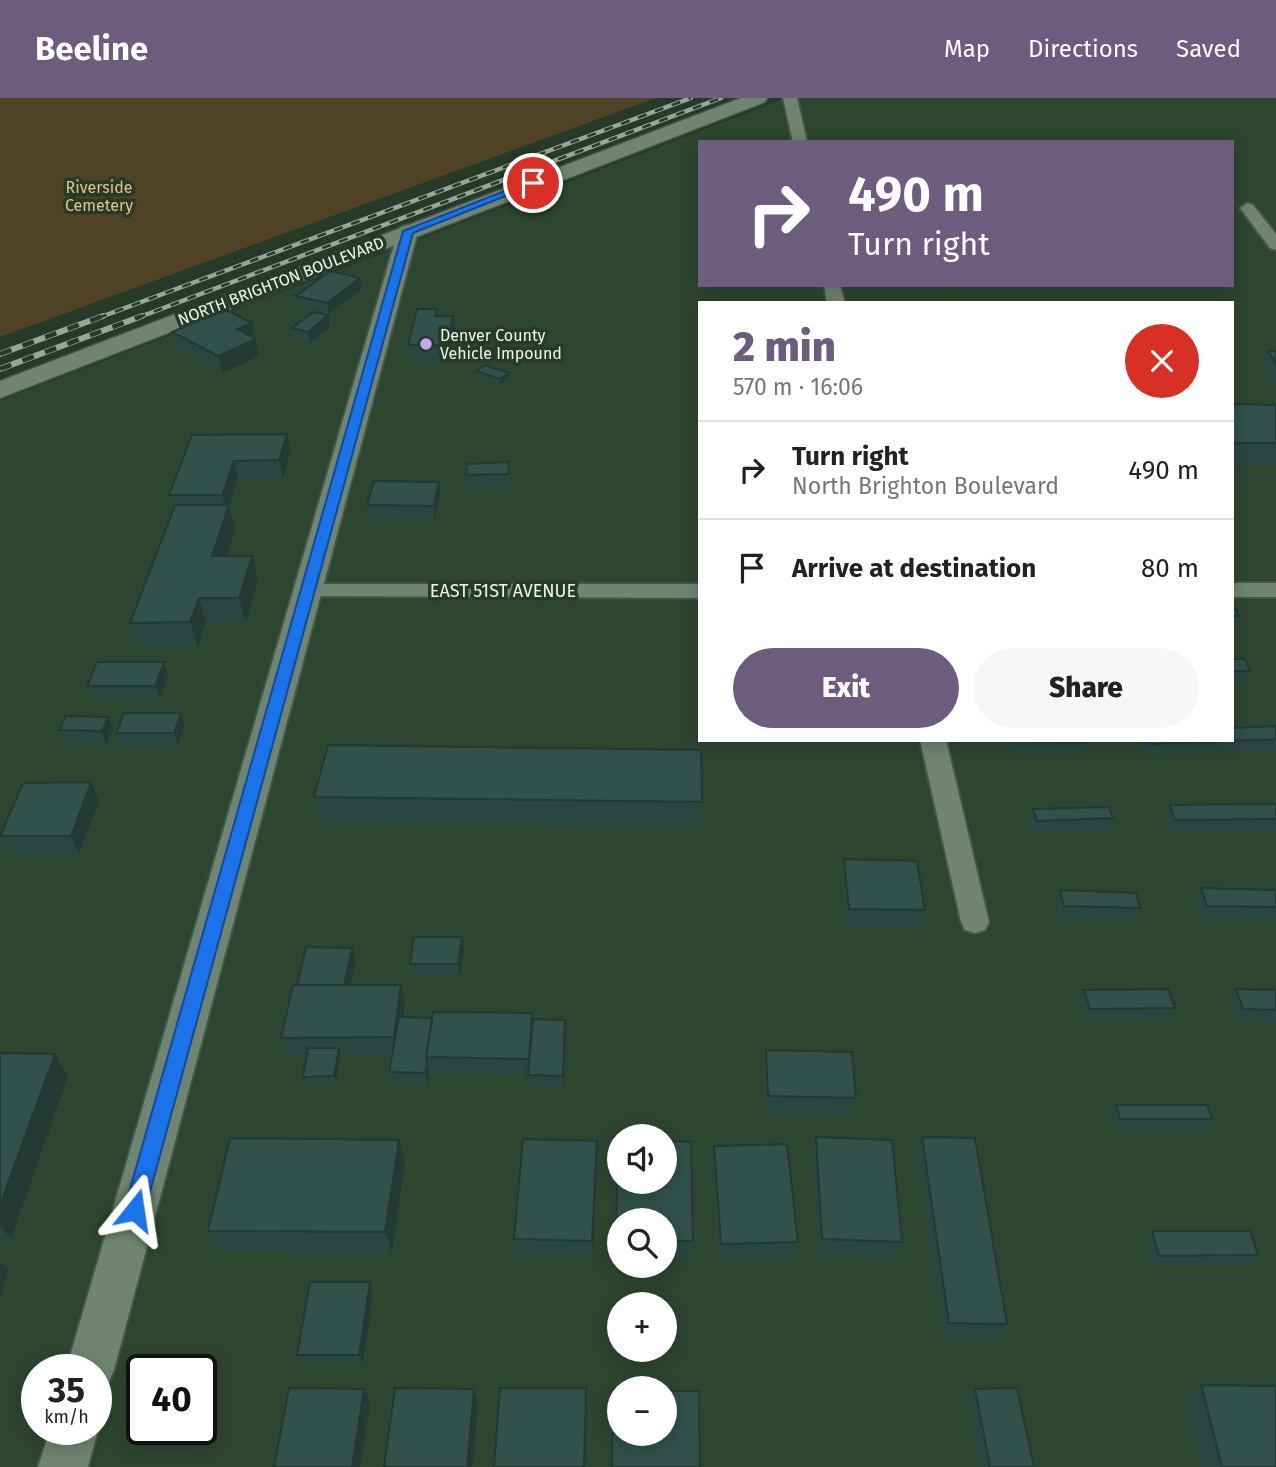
<!DOCTYPE html>
<meta charset="utf-8">
<style>
body{margin:0;font-family:"Fira Sans",sans-serif;background:#f6f6f6;color:#222;height:100vh;display:flex;flex-direction:column;font-size:26px;white-space:nowrap}
*{box-sizing:border-box;margin:0}
p{font-size:23px;color:#767676}
.icon{flex:none;width:38px;height:38px;fill:none;stroke:currentColor;stroke-width:2;stroke-linecap:round;stroke-linejoin:round}
.map{position:relative;flex:1;overflow:hidden}
.drawer{position:absolute;left:698px;top:203px;width:536px;height:441px;display:flex;flex-direction:column;background:#fff;border-radius:0px;box-shadow:0 4px 18px #0003}
.drawer>*{flex:none}
.guide{position:absolute;left:698px;top:42px;width:536px;height:147px;border-radius:0px;box-shadow:0 4px 18px #0003;background:#6c5d7e;color:#fff;overflow:hidden}
.fabs{position:absolute;left:607px;top:1026px;display:grid;gap:14px}
.fabs a{display:grid;place-items:center;width:70px;height:70px;border-radius:50%;background:#fff;box-shadow:0 4px 18px #0003;font-size:35px}
.speed{position:absolute;left:21px;top:1256px;display:flex;gap:14px;font-size:35px;font-weight:700;text-align:center}
.speed>*{display:grid;place-content:center;width:91px;height:91px;border-radius:50%;background:#fff;box-shadow:0 4px 18px #0003;line-height:1}
.speed small{font-size:18px;font-weight:400}
.speed .limit{border:4px solid #111;border-radius:10px;background:#fff;color:#111}
.pin{position:absolute;display:grid;place-items:center;width:60px;height:60px;color:#fff;margin:-30px;border:4px solid #fff;border-radius:50%;box-shadow:0 2px 7px #0007}
.me{position:absolute;width:77px;margin:-38px;rotate:15deg;stroke-linejoin:round;filter:drop-shadow(0 0 5px #0008)}
.turn{display:flex;align-items:center;gap:24px;height:147px;padding:0 35px;font-size:32px}
.turn .icon{width:91px;height:91px;stroke-width:2.5}
.turn b{display:block;font-size:49px;line-height:60px}
.round{display:grid;place-items:center;flex:none;width:74px;height:74px;border-radius:37px;background:#f6f6f6}
.overview{display:flex;align-items:center;justify-content:space-between;height:119px;padding:0 35px}
h1{font-size:42px;font-weight:800;line-height:52px;color:#6c5d7e}
.action{display:flex;gap:14px;margin-top:auto;padding:14px 35px}
.action a{flex:1;height:80px;border-radius:42px;background:#6c5d7e;color:#fff;font-size:28px;font-weight:800;line-height:80px;text-align:center}
.action a+a{background:#f6f6f6;color:#222}
ul{padding:0;list-style:none}
li{display:flex;align-items:center;gap:21px;height:98px;padding:0 35px;border-top:2px solid #e0e0e0}
li div{flex:1}
li b{display:block;font-size:26px}
li em{font-style:normal}
header{display:flex;align-items:center;gap:42px;box-sizing:border-box;height:98px;padding:0 35px;background:#6c5d7e;color:#fff}
header strong{font-size:33px}
nav{display:flex;gap:38px;margin-inline-start:auto;font-size:24px}
.map>svg:first-child{display:block}
.built{fill:#2d4630;fill-rule:evenodd}
.green{fill:#504224}
.lines{fill:none;stroke-linecap:round;stroke-linejoin:round}
.minor-casing{stroke:#435546;stroke-width:4}
.tertiary-casing{stroke:#435546;stroke-width:4}
.secondary-casing{stroke:#435546;stroke-width:3}
.minor{fill:#6f8571;fill-rule:evenodd}
.tertiary{fill:#6f8571;fill-rule:evenodd}
.secondary{fill:#6f8571;fill-rule:evenodd}
.rail-far1-casing{stroke:#97a799;stroke-width:4.5}
.rail-casing{stroke:#97a799;stroke-width:6}
.rail-far1{stroke:#263a29;stroke-width:2.5;stroke-dasharray:9;stroke-linecap:butt}
.rail{stroke:#263a29;stroke-width:4.5;stroke-dasharray:12;stroke-linecap:butt}
.wall{fill:#2a4640}
.shaded-wall{fill:#223934}
.building{fill:#31514a;stroke:#223934;stroke-width:2}
.route{fill:#1a73e8;stroke:#114b97;stroke-width:2}
.poi-dot{fill:#c7a6ef;stroke:#263a29;stroke-width:2.5}
.labels{text-anchor:middle;dominant-baseline:central;stroke-width:7;stroke-linejoin:round;paint-order:stroke}
.far-park-label{font-size:16px;fill:#e6c581;stroke:#263a29}
.far-street-label{font-size:16px;fill:#ecf8ed;stroke:#263a29}
.far-poi-label{font-size:16px;fill:#ecf8ed;stroke:#263a29;text-anchor:start}
.street-label{font-size:18px;fill:#ecf8ed;stroke:#263a29}
</style>
<header>
<strong>Beeline</strong>
<nav><a>Map</a><a>Directions</a><a>Saved</a></nav>
</header>
<div class="map">
<svg width="1276" height="1369" viewBox="0 0 1276 1369">
<rect width="100%" height="100%" fill="#263a29"/>
<path class="built" d="M 786,0 L 1276,0 L 1276,1369 L 0,1369 L 0,303 ZM 700,44 L 1232,44 L 1232,187 L 700,187 ZM 700,205 L 1232,205 L 1232,642 L 700,642 ZM 620,1038 L 665,1038 L 665,1083 L 620,1083 ZM 620,1122 L 665,1122 L 665,1167 L 620,1167 ZM 620,1206 L 665,1206 L 665,1251 L 620,1251 ZM 37,1272 L 96,1272 L 96,1332 L 37,1332 ZM 142,1272 L 201,1272 L 201,1332 L 142,1332 ZM 620,1290 L 665,1290 L 665,1335 L 620,1335 Z"/>
<polygon class="green" points="0,0 656,0 0,239"/>
<g class="lines">
<defs>
<g id="minor">
<polygon points="783,0 797,0 807,44 793,44"/>
<polygon points="1248,105 1253,107 1276,136 1276,152 1270,150 1240,110"/>
<polygon points="824,187 840,187 845,205 827,205"/>
<rect x="1232" y="485" width="44" height="14"/>
<polygon points="306,486 700,486 700,500 298,498 295,493 298,488"/>
<polygon points="920,642 946,642 989,824 985,832 975,835 965,832 961,824"/>
</g>
<g id="tertiary">
<polygon points="408,127 415,129 418,133 114,1272 107,1289 96,1293 96,1272 66,1272 398,133 401,129"/>
<polygon points="96,1327 98,1332 88,1369 38,1369 50,1332 96,1332"/>
</g>
<polygon id="secondary" points="741,0 767,0 765,4 0,300 0,283"/>
</defs>
<use href="#minor" class="minor-casing"/>
<use href="#tertiary" class="tertiary-casing"/>
<use href="#secondary" class="secondary-casing"/>
<use href="#minor" class="minor"/>
<use href="#tertiary" class="tertiary"/>
<use href="#secondary" class="secondary"/>
<defs>
<g id="rail-far1">
<polyline points="98,220 691,0"/>
<polyline points="137,220 721,0"/>
</g>
<g id="rail">
<polyline points="0,256 103,218"/>
<polyline points="0,271 142,218"/>
</g>
</defs>
<use href="#rail-far1" class="rail-far1-casing"/>
<use href="#rail" class="rail-casing"/>
<use href="#rail-far1" class="rail-far1"/>
<use href="#rail" class="rail"/>
</g>
<g class="wall">
<polygon points="362,191 329,216 298,209 296,198"/>
<polygon points="328,217 330,229 310,245 295,241 292,230"/>
<polygon points="453,218 455,235 448,264 410,264 408,247"/>
<polygon points="252,225 259,258 222,275 177,251 172,234"/>
<polygon points="1268,253 1276,253 1276,292 1262,270"/>
<polygon points="476,273 509,275 509,280 500,287 477,279"/>
<polygon points="1232,306 1276,307 1276,368 1232,368"/>
<polygon points="287,336 290,354 283,380 238,381 229,408 235,431 227,458 252,458 258,481 246,524 206,524 198,549 138,549 130,525 173,413 169,397"/>
<polygon points="509,376 509,388 468,389 466,377"/>
<polygon points="439,384 440,396 435,420 369,419 367,407"/>
<polygon points="1232,506 1239,518 1232,534"/>
<polygon points="1232,561 1250,573 1245,585 1232,585"/>
<polygon points="168,577 160,600 92,600 87,588"/>
<polygon points="108,619 113,631 106,646 64,644 59,632"/>
<polygon points="185,627 178,647 121,647 116,635"/>
<polygon points="1276,628 1276,653 1146,658 1140,645 1141,642 1232,642"/>
<polygon points="1010,642 1086,642 1086,644 1082,656 1013,656"/>
<polygon points="91,684 99,703 79,756 9,757 0,738"/>
<polygon points="314,699 702,704 701,729 320,724"/>
<polygon points="1276,706 1276,733 1170,734 1165,720 1170,707"/>
<polygon points="1033,711 1113,720 1108,733 1033,735 1029,724"/>
<polygon points="844,761 925,812 920,831 846,830 841,780"/>
<polygon points="1201,790 1276,792 1276,821 1201,820 1195,802"/>
<polygon points="1060,792 1140,810 1135,823 1059,820 1056,805"/>
<polygon points="352,850 356,862 350,887 405,905 403,919 432,920 532,915 533,921 566,934 563,989 529,989 528,978 429,977 428,987 392,986 389,974 392,956 340,957 336,984 305,985 303,979 307,957 287,957 281,940 297,887"/>
<polygon points="464,852 460,878 412,878 410,866"/>
<polygon points="1236,891 1276,892 1276,924 1236,923 1230,903"/>
<polygon points="1084,892 1175,910 1169,922 1085,923 1079,904"/>
<polygon points="766,952 856,1000 852,1018 766,1015 764,970"/>
<polygon points="0,955 55,956 68,978 11,1141 0,1141"/>
<polygon points="1116,1007 1212,1021 1205,1032 1115,1032 1111,1018"/>
<polygon points="816,1039 902,1144 897,1160 819,1157 813,1056"/>
<polygon points="922,1039 1007,1226 1000,1241 943,1240 917,1056"/>
<polygon points="399,1042 405,1064 392,1155 218,1154 208,1133"/>
<polygon points="597,1043 597,1059 593,1159 516,1157 514,1141"/>
<polygon points="618,1043 620,1043 620,1083 665,1083 665,1043 691,1044 693,1143 692,1159 665,1159 665,1122 620,1122 620,1159 616,1159"/>
<polygon points="714,1048 798,1144 795,1160 719,1161 712,1065"/>
<polygon points="1152,1133 1258,1157 1250,1168 1152,1168 1145,1144"/>
<polygon points="373,1195 363,1266 301,1266 297,1257"/>
<polygon points="1201,1287 1276,1369 1202,1369 1186,1305"/>
<polygon points="975,1291 1034,1369 980,1369 968,1305"/>
</g>
<g class="shaded-wall">
<polygon points="360,180 362,191 329,216 327,205"/>
<polygon points="328,217 330,229 310,245 308,234"/>
<polygon points="453,218 455,235 448,264 447,247"/>
<polygon points="252,225 259,258 222,275 218,258 237,231"/>
<polygon points="509,275 509,280 500,287 500,281"/>
<polygon points="287,336 290,354 283,380 279,362"/>
<polygon points="234,363 238,381 229,408 235,431 219,482 212,458 227,414 222,397"/>
<polygon points="439,384 440,396 435,420 433,408"/>
<polygon points="252,458 258,481 246,524 239,500"/>
<polygon points="199,500 206,524 198,549 190,524"/>
<polygon points="164,564 168,577 160,600 155,588"/>
<polygon points="181,615 185,627 178,647 174,635"/>
<polygon points="108,619 113,631 106,646 102,633"/>
<polygon points="91,684 99,703 79,756 71,738"/>
<polygon points="462,839 464,852 460,878 458,866"/>
<polygon points="352,850 356,862 346,906 343,894"/>
<polygon points="401,887 405,905 398,956 394,939"/>
<polygon points="565,922 566,934 563,989 563,978"/>
<polygon points="339,950 340,956 336,984 334,978"/>
<polygon points="55,956 68,978 11,1141 0,1127 0,1107"/>
<polygon points="427,965 429,977 428,987 425,975"/>
<polygon points="399,1042 405,1064 392,1155 385,1134"/>
<polygon points="597,1043 597,1059 593,1159 592,1143"/>
<polygon points="0,1163 8,1173 0,1200"/>
<polygon points="370,1184 373,1195 363,1266 359,1257"/>
<polygon points="586,1290 587,1304 585,1369 584,1369"/>
<polygon points="364,1291 370,1305 360,1369 352,1369"/>
<polygon points="474,1291 478,1305 472,1369 467,1369"/>
</g>
<g class="building">
<polygon points="330,173 360,180 327,205 296,198"/>
<polygon points="224,211 252,225 237,231 256,241 218,258 172,234"/>
<polygon points="417,211 437,211 435,218 453,218 447,247 408,247"/>
<polygon points="313,214 328,217 308,234 292,230"/>
<polygon points="1268,253 1276,253 1276,265"/>
<polygon points="485,267 509,275 500,281 476,273"/>
<polygon points="1232,306 1276,307 1276,345 1232,345"/>
<polygon points="287,336 279,362 234,363 222,397 169,397 192,337"/>
<polygon points="508,364 509,376 466,377 467,366"/>
<polygon points="374,383 439,384 433,408 367,407"/>
<polygon points="175,407 229,407 212,458 252,458 239,500 199,500 190,524 130,525"/>
<polygon points="1232,506 1239,518 1232,518"/>
<polygon points="1232,561 1245,561 1250,573 1232,573"/>
<polygon points="97,564 164,564 155,588 87,588"/>
<polygon points="124,615 181,615 174,635 116,635"/>
<polygon points="66,618 108,619 102,633 59,632"/>
<polygon points="1276,628 1276,641 1150,646 1149,642 1232,642 1232,630"/>
<polygon points="1017,642 1086,642 1086,644 1017,643"/>
<polygon points="328,647 701,652 702,704 314,699"/>
<polygon points="91,684 71,738 0,738 23,685"/>
<polygon points="1276,706 1276,721 1175,722 1170,707"/>
<polygon points="1109,709 1113,720 1037,723 1033,711"/>
<polygon points="844,761 917,763 925,812 849,811"/>
<polygon points="1201,790 1276,792 1276,809 1207,808"/>
<polygon points="1060,792 1136,795 1140,810 1064,808"/>
<polygon points="414,839 462,839 458,866 410,866"/>
<polygon points="306,849 352,850 344,887 297,887"/>
<polygon points="293,887 401,887 394,939 281,940"/>
<polygon points="1168,891 1175,910 1090,911 1084,892"/>
<polygon points="1236,891 1276,892 1276,912 1243,911"/>
<polygon points="433,914 532,915 529,961 426,959"/>
<polygon points="399,919 432,920 426,959 427,965 425,975 389,974"/>
<polygon points="533,921 565,922 563,978 528,977"/>
<polygon points="308,950 339,950 334,978 303,979"/>
<polygon points="766,952 852,954 856,1000 768,998"/>
<polygon points="0,955 55,956 0,1107"/>
<polygon points="1116,1007 1207,1007 1212,1021 1120,1021"/>
<polygon points="816,1039 892,1042 902,1144 822,1141"/>
<polygon points="922,1039 975,1040 1007,1226 949,1225"/>
<polygon points="230,1040 399,1042 385,1134 208,1133"/>
<polygon points="523,1041 597,1043 592,1143 514,1141"/>
<polygon points="618,1043 620,1043 620,1083 665,1083 665,1043 691,1044 693,1143 665,1143 665,1122 620,1122 620,1143 616,1143"/>
<polygon points="787,1046 798,1144 721,1146 714,1048"/>
<polygon points="1152,1133 1250,1133 1258,1157 1159,1158"/>
<polygon points="310,1184 370,1184 359,1257 297,1257"/>
<polygon points="1201,1287 1276,1288 1276,1369 1222,1369"/>
<polygon points="289,1290 364,1291 352,1369 274,1369"/>
<polygon points="395,1290 474,1291 467,1369 384,1369"/>
<polygon points="500,1290 586,1290 584,1369 494,1369"/>
<polygon points="1017,1290 1034,1369 990,1369 975,1291"/>
<polygon points="613,1293 620,1293 620,1335 665,1335 665,1293 699,1293 700,1369 612,1369"/>
</g>
<polygon class="route" points="530,83 538,85 413,135 145,1112 142,1119 135,1122 127,1119 124,1112 403,133"/>
<circle class="poi-dot" cx="426" cy="246" r="7"/>
<g class="labels">
<g class="far-park-label">
<text x="99" y="89">Riverside<tspan x="99" dy="18">Cemetery</tspan></text>
</g>
<g class="far-street-label">
<text transform="translate(281 183) rotate(-21)">NORTH BRIGHTON BOULEVARD</text>
</g>
<g class="far-poi-label">
<text x="440" y="237">Denver County<tspan x="440" dy="18">Vehicle Impound</tspan></text>
</g>
<g class="street-label">
<text x="503" y="493">EAST 51ST AVENUE</text>
</g>
</g>
</svg>
<div class="fabs">
<a><svg class="icon" aria-label="sound" viewBox="0 0 24 24"><path d="M4 9h4l5-4v14l-5-4H4zM17 9q2 3 0 6"/></svg></a>
<a><svg class="icon" aria-label="search" viewBox="0 0 24 24"><circle cx="10" cy="10" r="6"/><path d="M15 15l6 6"/></svg></a>
<a>+</a>
<a>−</a>
</div>
<div class="speed"><div>35<small>km/h</small></div><div class="limit">40</div></div>
<div class="pin" style="left:533px;top:85px;background:#d93025"><svg class="icon" aria-label="arrive" viewBox="0 0 24 24"><path d="M6 21V4h12l-3 4 3 4H6"/></svg></div>
<svg class="me" style="left:135px;top:1112px" viewBox="-20 -20 40 40"><path d="M0-17L14 15 0 8-14 15z" fill="#1a73e8" stroke="#fff" stroke-width="4"/></svg>
<div class="guide">
<div class="turn"><svg class="icon" aria-label="right" viewBox="0 0 24 24"><path d="M7 20v-9h11M14 6l5 5-5 5"/></svg><div><b>490 m</b>Turn right</div></div>
</div>
<section class="drawer">
<div class="overview"><div><h1>2 min</h1><p>570 m · 16:06</p></div><a class="round" style="background:#d93025;color:#fff"><svg class="icon" aria-label="close" viewBox="0 0 24 24"><path d="M6 6l12 12M18 6L6 18"/></svg></a></div>
<ul>
<li><svg class="icon" aria-label="right" viewBox="0 0 24 24"><path d="M7 20v-9h11M14 6l5 5-5 5"/></svg><div><b>Turn right</b><p>North Brighton Boulevard</p></div><em>490 m</em></li>
<li><svg class="icon" aria-label="arrive" viewBox="0 0 24 24"><path d="M6 21V4h12l-3 4 3 4H6"/></svg><div><b>Arrive at destination</b></div><em>80 m</em></li>
</ul>
<div class="action"><a>Exit</a><a>Share</a></div>
</section>
</div>
